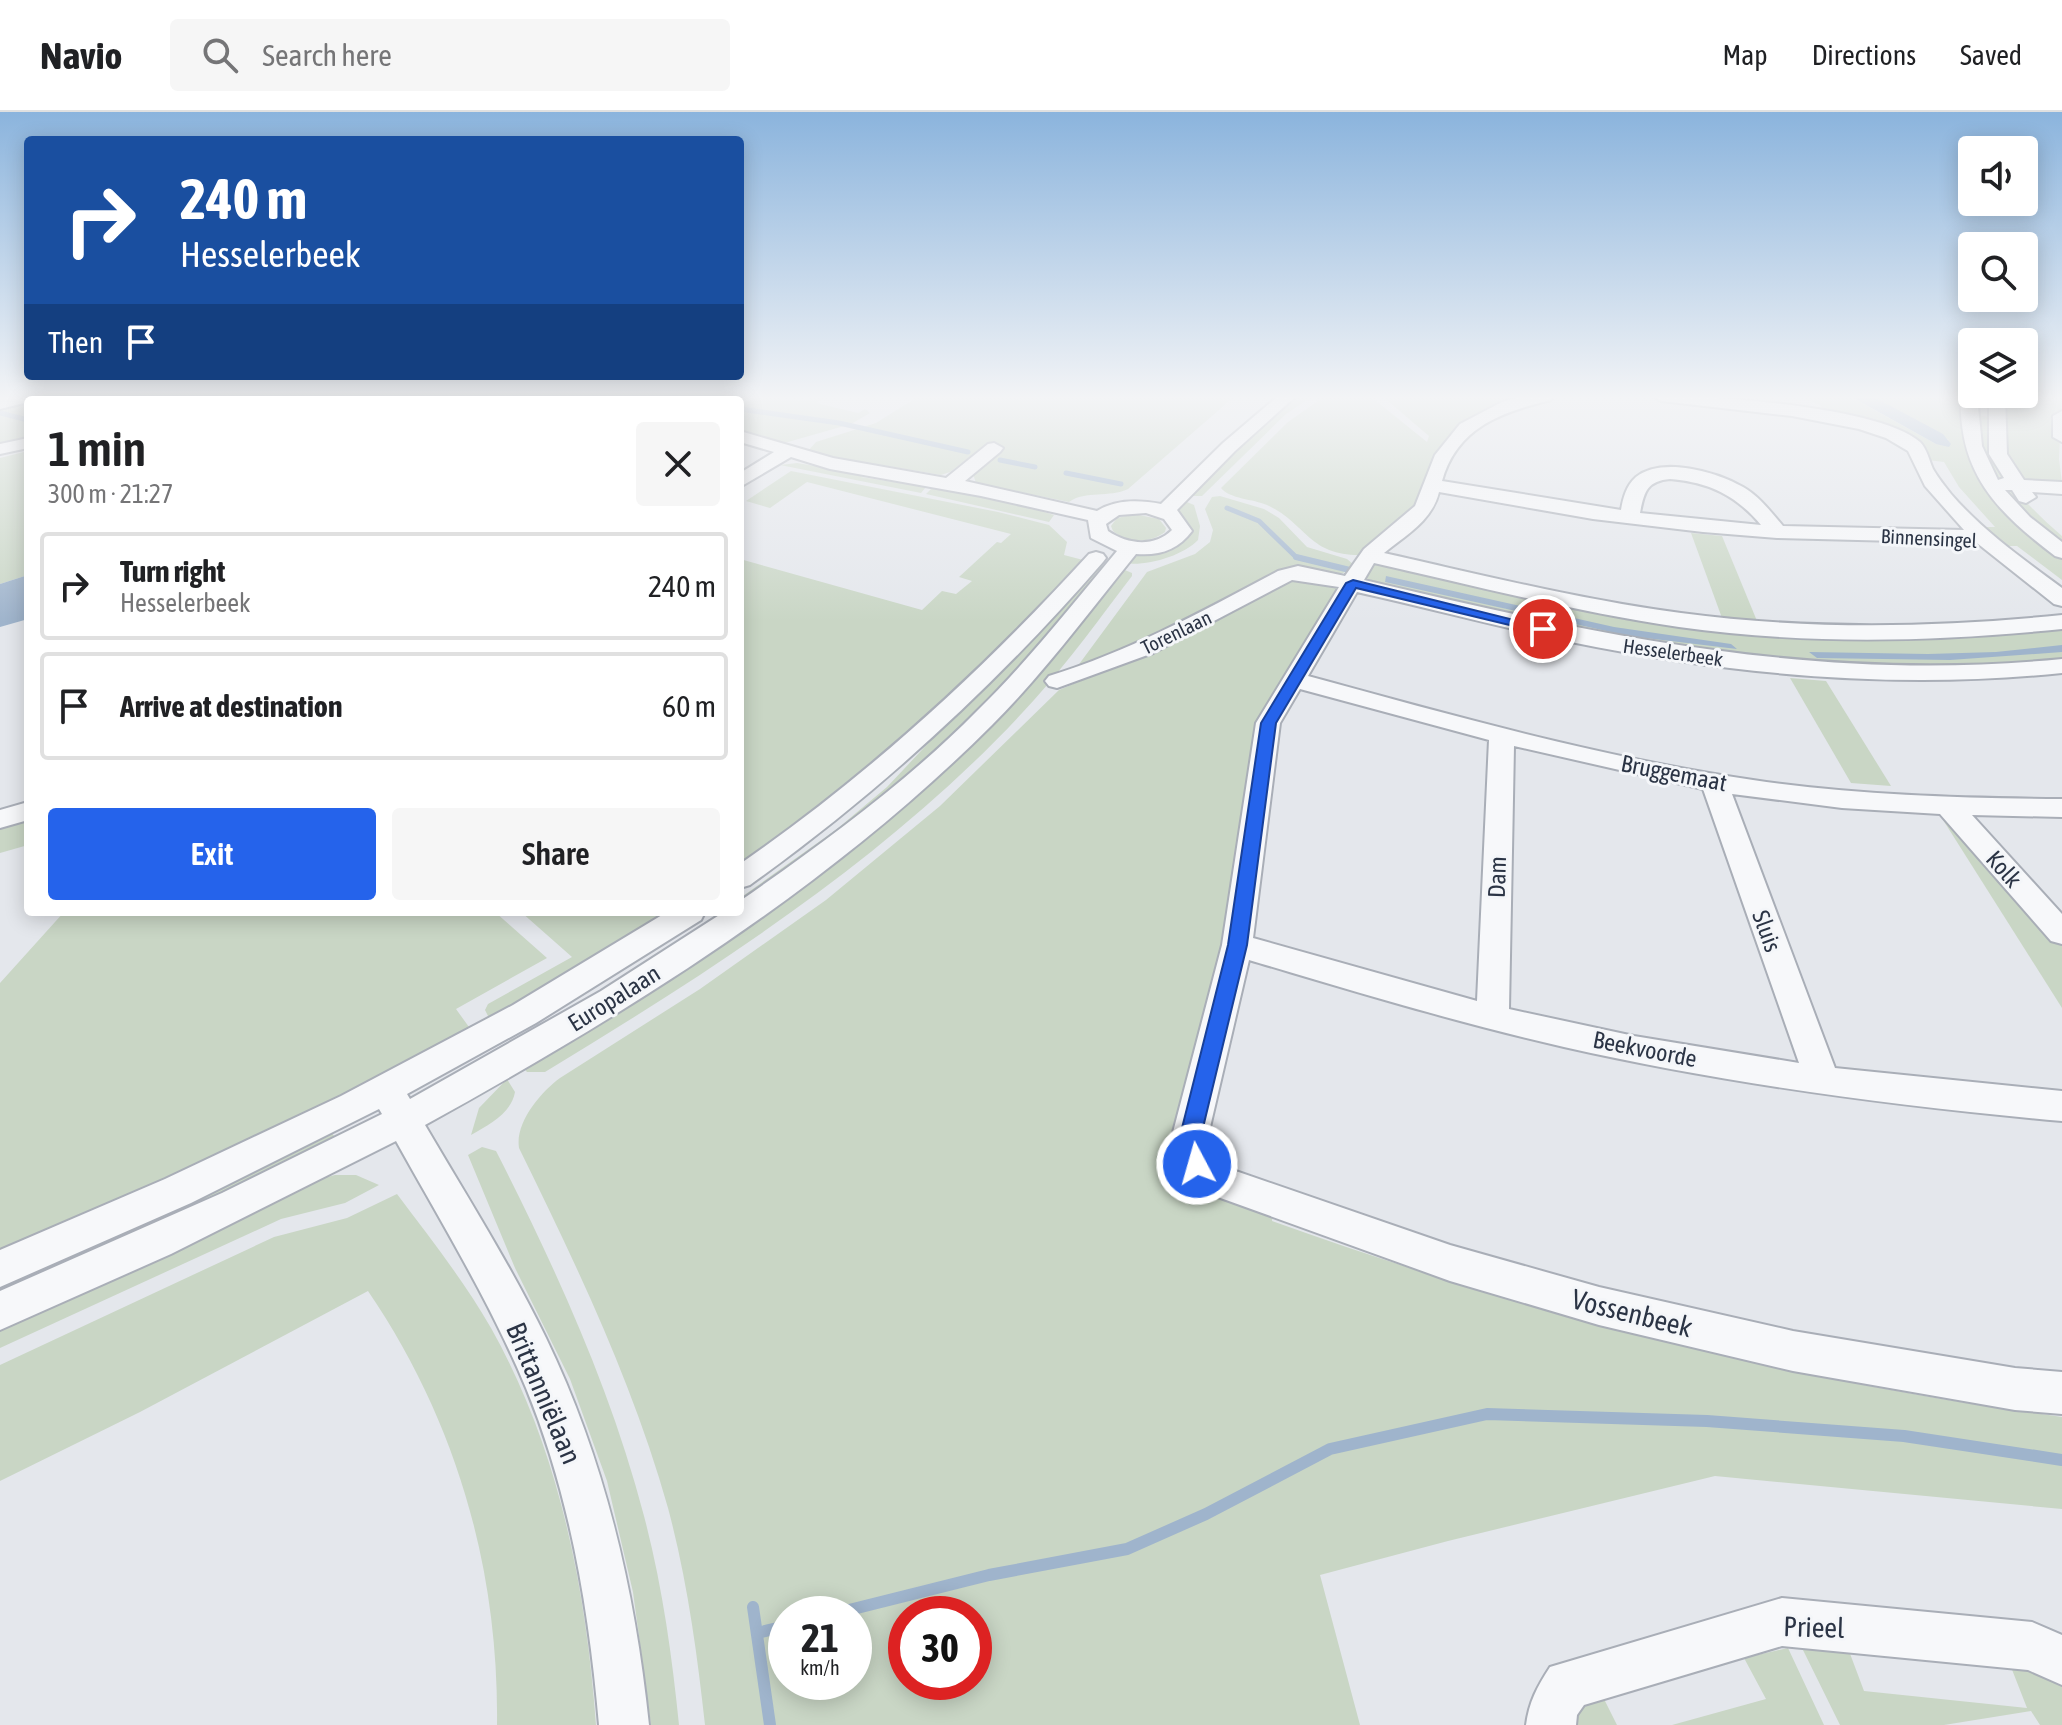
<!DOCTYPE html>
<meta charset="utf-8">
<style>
body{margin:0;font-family:"Asap Condensed",sans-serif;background:#f6f6f6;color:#202124;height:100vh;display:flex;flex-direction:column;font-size:30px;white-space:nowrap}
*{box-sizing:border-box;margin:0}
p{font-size:26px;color:#757577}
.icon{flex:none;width:44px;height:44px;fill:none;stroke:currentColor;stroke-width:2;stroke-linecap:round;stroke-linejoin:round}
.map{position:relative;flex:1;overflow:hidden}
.panel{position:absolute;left:24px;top:284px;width:720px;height:520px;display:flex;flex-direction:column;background:#fff;border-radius:8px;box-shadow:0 4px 20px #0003}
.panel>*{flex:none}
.hud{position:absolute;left:24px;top:24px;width:720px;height:244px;border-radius:8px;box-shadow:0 4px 20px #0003;background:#1a4fa0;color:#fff;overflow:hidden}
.buttons{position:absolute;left:1958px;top:24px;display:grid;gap:16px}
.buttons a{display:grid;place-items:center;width:80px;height:80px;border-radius:8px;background:#fff;box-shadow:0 4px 20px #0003;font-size:40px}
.speed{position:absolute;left:768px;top:1484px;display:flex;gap:16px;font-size:40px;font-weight:700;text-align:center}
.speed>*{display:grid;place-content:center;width:104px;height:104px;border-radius:50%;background:#fff;box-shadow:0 4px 20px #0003;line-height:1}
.speed small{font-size:20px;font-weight:400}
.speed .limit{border:12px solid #d22;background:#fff;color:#111}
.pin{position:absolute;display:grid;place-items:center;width:68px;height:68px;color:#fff;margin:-34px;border:4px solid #fff;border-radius:50%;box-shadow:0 2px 8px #0007}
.me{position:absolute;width:88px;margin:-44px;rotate:354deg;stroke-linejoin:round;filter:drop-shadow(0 0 6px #0008)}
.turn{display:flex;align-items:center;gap:28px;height:168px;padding:0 24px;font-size:36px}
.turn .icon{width:104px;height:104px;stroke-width:2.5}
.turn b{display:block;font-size:56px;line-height:68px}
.then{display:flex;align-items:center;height:76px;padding:0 24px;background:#0003;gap:16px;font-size:30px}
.round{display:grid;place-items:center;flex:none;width:84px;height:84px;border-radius:8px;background:#f6f6f6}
.overview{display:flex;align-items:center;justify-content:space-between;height:136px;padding:0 24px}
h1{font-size:48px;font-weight:600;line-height:60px}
.button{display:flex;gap:16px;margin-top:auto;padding:16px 24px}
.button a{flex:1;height:92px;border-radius:8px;background:#2563eb;color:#fff;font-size:32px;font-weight:600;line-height:92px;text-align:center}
.button a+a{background:#f6f6f6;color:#202124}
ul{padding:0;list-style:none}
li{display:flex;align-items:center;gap:24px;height:108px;margin:0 16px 12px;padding:0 8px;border:4px solid #e0e0e0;border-radius:8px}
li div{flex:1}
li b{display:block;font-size:30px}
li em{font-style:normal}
header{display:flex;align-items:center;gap:48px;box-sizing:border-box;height:112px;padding:0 40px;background:#fff;border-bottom:2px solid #e0e0e0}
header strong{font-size:38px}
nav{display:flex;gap:44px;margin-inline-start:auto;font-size:28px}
.search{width:560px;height:72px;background:#f6f6f6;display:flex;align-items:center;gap:20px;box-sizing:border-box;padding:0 28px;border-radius:8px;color:#757577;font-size:30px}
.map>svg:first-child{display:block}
.green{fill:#c9d6c5;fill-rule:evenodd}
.water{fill:#9fb4cc}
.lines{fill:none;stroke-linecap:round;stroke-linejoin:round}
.stream-far2{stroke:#9fb4cc;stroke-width:5}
.stream-far1{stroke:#9fb4cc;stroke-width:6}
.stream{stroke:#9fb4cc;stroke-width:12}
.minor-casing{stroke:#a9aeb7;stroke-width:4}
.highway-casing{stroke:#8b94a3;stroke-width:4}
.minor{fill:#f7f8fa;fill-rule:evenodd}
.highway{fill:#fff;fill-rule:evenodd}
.route{fill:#2563eb;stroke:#184099;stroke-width:2}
.labels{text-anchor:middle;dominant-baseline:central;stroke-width:6;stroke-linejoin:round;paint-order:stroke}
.far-street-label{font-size:20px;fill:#2b3445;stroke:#f4f6f9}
.street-label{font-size:24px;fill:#2b3445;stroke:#f4f6f9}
.near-street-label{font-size:28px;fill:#2b3445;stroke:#f4f6f9}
</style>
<header>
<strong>Navio</strong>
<div class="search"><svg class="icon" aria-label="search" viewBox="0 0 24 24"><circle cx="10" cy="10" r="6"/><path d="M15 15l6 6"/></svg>Search here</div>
<nav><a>Map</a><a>Directions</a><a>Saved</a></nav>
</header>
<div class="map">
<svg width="2062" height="1613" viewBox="0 0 2062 1613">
<rect width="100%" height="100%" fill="#e4e7ec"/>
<g class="green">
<polygon points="41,284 243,284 219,288 28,288 28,328 0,334 0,295"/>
<polygon points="311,284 470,284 437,288 282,288"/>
<path d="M 732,284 C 754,284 774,287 796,289 C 806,290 815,284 826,284 L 816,291 L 858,301 L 865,297 L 870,301 L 851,312 L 788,330 L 780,331 L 740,319 L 740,288 L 722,288 Z"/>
<path d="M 919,284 L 1235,284 L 1128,377 C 1109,386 1086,378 1069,390 L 976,371 L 973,362 L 1001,336 L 985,333 L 950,360 L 941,363 L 876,352 L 873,355 L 808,339 L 816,330 L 876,311 Z"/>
<polygon points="1297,284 1313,284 1286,302 1202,384 1187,384 1281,294"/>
<path d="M 1325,284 L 1370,284 L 1427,330 L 1429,324 L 1382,284 L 1529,284 C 1476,296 1452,314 1427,363 C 1422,373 1424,385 1419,393 C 1409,409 1379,429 1364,443 C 1308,445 1307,411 1267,393 C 1253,387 1230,387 1221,376 L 1288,310 Z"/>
<polygon points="1799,284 1849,284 1936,332 1949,328 1872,284 1963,284 1963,319 1973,350 2062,444 2062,468 2017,434 2001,434 1980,415 1995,415 1959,375 1944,350 1927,348 1922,337 1829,303 1820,293"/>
<polygon points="2009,284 2062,284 2059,347 2062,371 2020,371 2002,335"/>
<path d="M 1972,302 L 1989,305 C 1988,355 2026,393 2062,424 L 2062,437 L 2011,393 L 1979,348 Z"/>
<polygon points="28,339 28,463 0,472 0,346"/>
<polygon points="797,351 864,362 861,365 926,375 921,381 780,353"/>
<polygon points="791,359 998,400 1049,413 1067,430 1064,443 1087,449 967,577 740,760 740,447 922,498 942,479 956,482 972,469 959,465 997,430 1001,431 1011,422 807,370 770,396 746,389"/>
<polygon points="934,374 1008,389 1054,403 1049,410 926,382"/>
<path d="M 1220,384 L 1264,397 L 1279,406 L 1307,435 L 1347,447 L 1354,453 C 1339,469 1326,462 1307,458 L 1123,542 L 1077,555 L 1147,460 L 1195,442 L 1210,430 L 1213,418 L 1205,397 L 1212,385 Z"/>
<path d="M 1182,388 L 1194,393 L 1200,414 L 1198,428 C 1183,444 1145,455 1124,451 L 1189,416 L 1179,400 Z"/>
<path d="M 1134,402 L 1159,407 L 1166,416 L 1165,420 C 1149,432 1127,431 1113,419 L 1111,414 L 1117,406 Z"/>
<polygon points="1691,421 1722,424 1757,509 1722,506"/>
<polygon points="1098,451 1109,454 958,625 740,797 740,786 837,717 887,675"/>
<polygon points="1379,451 1738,518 2062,515 2062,548 2016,553 1867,555 1654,534 1368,471 1363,466 1373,453"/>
<path d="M 1120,456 L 1132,461 L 1132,464 C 1100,506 1069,549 1034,588 C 897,740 718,855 545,960 L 527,960 L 521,953 L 859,725 Z"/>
<path d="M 1288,466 L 1335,471 L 1340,476 L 1282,571 L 1179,1031 L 1273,1099 L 1272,1109 C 1528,1201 1792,1269 2062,1305 L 2062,1397 L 1715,1364 L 1448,1429 L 1320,1463 L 1360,1613 L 705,1613 C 697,1540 687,1467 668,1396 C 633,1271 576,1152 519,1036 C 515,1010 541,980 560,966 L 700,877 L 826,788 L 940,694 L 1059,578 L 1139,544 ZM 786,1502 L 854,1502 L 854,1570 L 786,1570 ZM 906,1502 L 974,1502 L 974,1570 L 906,1570 Z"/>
<polygon points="1790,566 1826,569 1891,674 1851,671"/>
<polygon points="1938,700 1946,704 2062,831 2062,896"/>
<polygon points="28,706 28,733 0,741 0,714"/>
<polygon points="64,800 495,800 547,846 456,897 474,922 0,1149 0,871"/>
<polygon points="521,800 679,800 492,912 485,898 488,892 572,845"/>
<path d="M 507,967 L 515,980 C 511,1002 489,1012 471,1023 L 479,996 Z"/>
<polygon points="331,1020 335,1025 333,1033 0,1190 0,1166"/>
<path d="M 482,1035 L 496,1039 C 555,1155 611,1277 644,1404 C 662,1472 672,1543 679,1613 L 651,1613 L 633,1480 L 607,1369 L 570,1267 L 515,1156 L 468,1043 Z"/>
<polygon points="335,1063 356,1063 379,1073 345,1091 281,1107 0,1236 0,1208 312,1069"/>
<path d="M 397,1082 C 430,1126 464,1169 491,1216 C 559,1337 586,1476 596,1613 L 497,1613 C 499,1457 456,1308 368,1179 L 140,1300 L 0,1369 L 0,1253 L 274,1125 L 347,1106 Z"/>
<polygon points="1788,1536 1824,1613 1672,1613 1766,1587 1744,1546"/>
<polygon points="1802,1536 1849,1539 1864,1579 2027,1596 2011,1555 2037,1558 2062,1573 2062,1613 2040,1613 2031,1599 1944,1613 1840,1613"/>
<polygon points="1603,1585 1617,1613 1569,1613 1584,1589"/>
</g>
<g class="water">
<polygon points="1850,284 1872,284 1943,322 1951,332 1949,335 1936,332"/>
<polygon points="28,463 28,507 0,515 0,472"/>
<polygon points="1386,464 1614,515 1731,532 1737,537 1629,524 1385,470"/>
<polygon points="2062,533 2062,540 1950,548 1817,546 1809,540 1928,542 1996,540"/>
</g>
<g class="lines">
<g class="stream-far2">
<polyline points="122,288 140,284"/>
<polyline points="740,297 839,311 968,340"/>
<polyline points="0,301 28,308"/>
<polyline points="1000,348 1035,355"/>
<polyline points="1066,361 1121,372"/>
<polyline points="1227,396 1259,409 1296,445 1304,447"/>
</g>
<polyline class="stream-far1" points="1296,445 1354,459"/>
<g class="stream">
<polyline points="753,1495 770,1613"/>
<polyline points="833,1502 989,1463 1127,1437 1206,1402 1330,1337 1487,1302 1707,1309 1904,1324 2062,1348"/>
<polyline points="757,1521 786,1514"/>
</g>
<defs>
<g id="minor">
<polygon points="231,284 268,284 264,288 227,288"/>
<polygon points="623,284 651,284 655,288 627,288"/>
<path d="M 1278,284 L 1296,284 L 1235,339 L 1177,398 L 1192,419 C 1178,438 1159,444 1136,442 C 1089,500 1044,561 992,613 C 828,777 626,902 425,1013 C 466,1083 510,1152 546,1226 C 605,1348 635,1478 649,1613 L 599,1613 C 589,1498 570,1383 526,1276 C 490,1190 441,1110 396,1029 L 171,1142 L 0,1218 L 0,1179 L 222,1081 L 382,1002 L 379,997 L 191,1091 L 0,1175 L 0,1138 L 165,1067 L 341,984 L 513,893 L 667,800 L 705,800 L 701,808 L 536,911 L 407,982 L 410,987 L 601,879 L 724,800 L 740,800 L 740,789 C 823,731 906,671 977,599 C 1028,549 1072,493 1117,439 L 1091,426 L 1088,408 L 981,384 L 830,357 L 791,345 L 740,375 L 740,361 L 774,340 L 740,330 L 740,319 L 833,346 L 946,366 L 988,332 L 994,331 L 1003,336 L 1000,340 L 965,369 L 1097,399 C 1116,387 1140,388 1161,392 L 1223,331 ZM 1146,401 L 1164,407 L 1172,418 C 1154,436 1127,432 1108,419 L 1106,412 L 1119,403 Z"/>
<path d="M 1553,284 L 1551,288 C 1502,300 1457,315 1442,369 L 1621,398 C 1623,386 1626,374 1636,365 C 1662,344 1717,360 1743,375 C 1759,384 1771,400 1783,414 L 1964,418 L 1925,374 L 1908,339 L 1886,326 L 1859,317 L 1792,304 L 1661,289 L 1653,284 C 1708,283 1879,294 1920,330 C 1927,337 1929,348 1933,357 C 1938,366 1945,374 1951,382 C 1983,419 2023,447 2062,476 L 2062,494 L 2054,492 L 1977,431 L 1777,426 L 1703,420 L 1593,407 L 1439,380 C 1432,409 1406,423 1384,441 C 1483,463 1581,488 1681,501 C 1808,518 1935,516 2062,503 L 2062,517 C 1934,530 1806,533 1679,515 C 1576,500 1475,474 1374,451 L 1364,468 C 1602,524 1816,571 2062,547 L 2062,561 C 1896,578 1734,563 1571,530 C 1499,515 1429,496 1357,480 L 1308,564 C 1455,604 1602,646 1753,668 C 1855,683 1959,686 2062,687 L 2062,705 L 1972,703 L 2062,802 L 2062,832 L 2051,829 L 1940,702 L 1842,696 L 1732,682 L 1835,956 L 2062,979 L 2062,1009 C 1895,994 1728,972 1564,935 C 1458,911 1354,879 1249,848 L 1207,1028 L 1212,1043 L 1227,1056 L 1450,1133 L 1599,1175 L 1793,1219 L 2015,1256 L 2062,1260 L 2062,1302 L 2015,1298 L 1793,1259 L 1599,1213 L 1450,1169 L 1215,1084 L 1202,1079 L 1184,1063 L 1171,1028 L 1222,833 L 1256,611 L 1339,475 L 1292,468 L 1153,541 L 1057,576 L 1049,574 L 1045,569 L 1049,564 C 1130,539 1203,499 1278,459 L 1298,454 L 1345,464 L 1364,437 L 1415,394 L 1435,343 L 1460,312 L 1502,290 L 1523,284 ZM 1670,367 C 1708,370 1736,383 1761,413 L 1640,401 C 1644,380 1647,369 1670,367 ZM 1300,577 L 1489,628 L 1477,889 L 1253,826 L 1280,611 ZM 1514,634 L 1703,677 L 1799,951 L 1634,924 L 1509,897 Z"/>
<path d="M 1961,284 L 1977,284 L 1982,334 L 1998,368 L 2004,366 L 1989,342 L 1989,284 L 2005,284 L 2007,342 L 2024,368 L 2062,370 L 2062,382 L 2032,380 L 2036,385 L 2026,391 L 2019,389 L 2012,378 L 2005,378 L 2030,405 L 2062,430 L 2062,446 L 2055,444 C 1997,400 1958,361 1961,284 Z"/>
<polygon points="2062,299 2062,330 2053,325 2053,304"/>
<polygon points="28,326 28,336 0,342 0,332"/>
<path d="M 1096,440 L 1103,442 L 1106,446 L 1103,450 C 997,572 881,679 750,773 L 740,776 L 740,752 C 870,662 983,558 1089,442 Z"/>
<polygon points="28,690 28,708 0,716 0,698"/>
<path d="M 1782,1486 L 2032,1510 L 2062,1523 L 2062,1573 L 2028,1558 L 1782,1534 L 1584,1593 L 1577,1603 L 1576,1613 L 1526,1613 C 1529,1590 1537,1575 1550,1555 Z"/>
</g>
<polygon id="highway" points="0,284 36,284 28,290 0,297"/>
</defs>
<use href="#minor" class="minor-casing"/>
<use href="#highway" class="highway-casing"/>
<use href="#minor" class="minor"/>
<use href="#highway" class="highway"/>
</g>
<linearGradient id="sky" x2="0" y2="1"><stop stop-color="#8bb4dd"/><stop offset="0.56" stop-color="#f3f4f6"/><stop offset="1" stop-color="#f3f4f6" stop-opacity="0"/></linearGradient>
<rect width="2062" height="510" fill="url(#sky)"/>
<polygon class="route" points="1353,468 1550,517 1543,521 1356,476 1276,611 1247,833 1200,1028 1208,1052 1205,1058 1197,1061 1189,1058 1179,1028 1228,833 1261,611 1346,471"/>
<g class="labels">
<g class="far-street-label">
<text transform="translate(1929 426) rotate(3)">Binnensingel</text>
<text transform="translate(1176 520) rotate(-26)">Torenlaan</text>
<text transform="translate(1673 540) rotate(8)">Hesselerbeek</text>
</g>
<g class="street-label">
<text transform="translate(1674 661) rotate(11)">Bruggemaat</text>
<text transform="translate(2004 757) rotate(48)">Kolk</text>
<text transform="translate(1497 765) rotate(-88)">Dam</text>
<text transform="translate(1767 819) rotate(70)">Sluis</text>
<text transform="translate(614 886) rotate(-32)">Europalaan</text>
<text transform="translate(1645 937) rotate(11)">Beekvoorde</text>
</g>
<g class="near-street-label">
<text transform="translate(1632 1201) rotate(14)">Vossenbeek</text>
<text transform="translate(544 1281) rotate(67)">Brittanniëlaan</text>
<text transform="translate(1814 1515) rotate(2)">Prieel</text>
</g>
</g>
</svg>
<div class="buttons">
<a><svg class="icon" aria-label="sound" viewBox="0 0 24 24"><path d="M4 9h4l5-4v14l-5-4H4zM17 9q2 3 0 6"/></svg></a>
<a><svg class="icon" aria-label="search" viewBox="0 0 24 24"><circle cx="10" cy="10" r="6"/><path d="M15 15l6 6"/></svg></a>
<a><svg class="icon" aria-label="layers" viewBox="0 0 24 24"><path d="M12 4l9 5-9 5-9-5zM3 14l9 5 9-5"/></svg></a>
</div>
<div class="speed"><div>21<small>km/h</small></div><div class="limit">30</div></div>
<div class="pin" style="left:1543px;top:517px;background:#d93025"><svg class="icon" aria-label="arrive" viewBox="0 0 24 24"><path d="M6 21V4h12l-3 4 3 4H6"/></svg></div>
<svg class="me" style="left:1197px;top:1052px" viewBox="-20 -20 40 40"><circle r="17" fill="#2563eb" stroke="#fff" stroke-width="3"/><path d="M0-11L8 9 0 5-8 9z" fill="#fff"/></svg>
<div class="hud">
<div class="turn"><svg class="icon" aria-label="right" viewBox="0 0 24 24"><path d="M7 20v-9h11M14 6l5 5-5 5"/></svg><div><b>240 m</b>Hesselerbeek</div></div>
<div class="then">Then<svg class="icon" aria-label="arrive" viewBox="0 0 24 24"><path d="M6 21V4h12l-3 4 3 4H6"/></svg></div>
</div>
<section class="panel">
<div class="overview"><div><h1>1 min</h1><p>300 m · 21:27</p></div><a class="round"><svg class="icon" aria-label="close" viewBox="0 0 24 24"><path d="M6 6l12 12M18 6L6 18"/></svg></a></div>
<ul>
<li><svg class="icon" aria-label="right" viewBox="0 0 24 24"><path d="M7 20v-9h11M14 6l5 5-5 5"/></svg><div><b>Turn right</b><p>Hesselerbeek</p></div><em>240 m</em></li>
<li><svg class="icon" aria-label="arrive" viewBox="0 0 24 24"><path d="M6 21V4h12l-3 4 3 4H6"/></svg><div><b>Arrive at destination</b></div><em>60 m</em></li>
</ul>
<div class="button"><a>Exit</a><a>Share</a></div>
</section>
</div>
